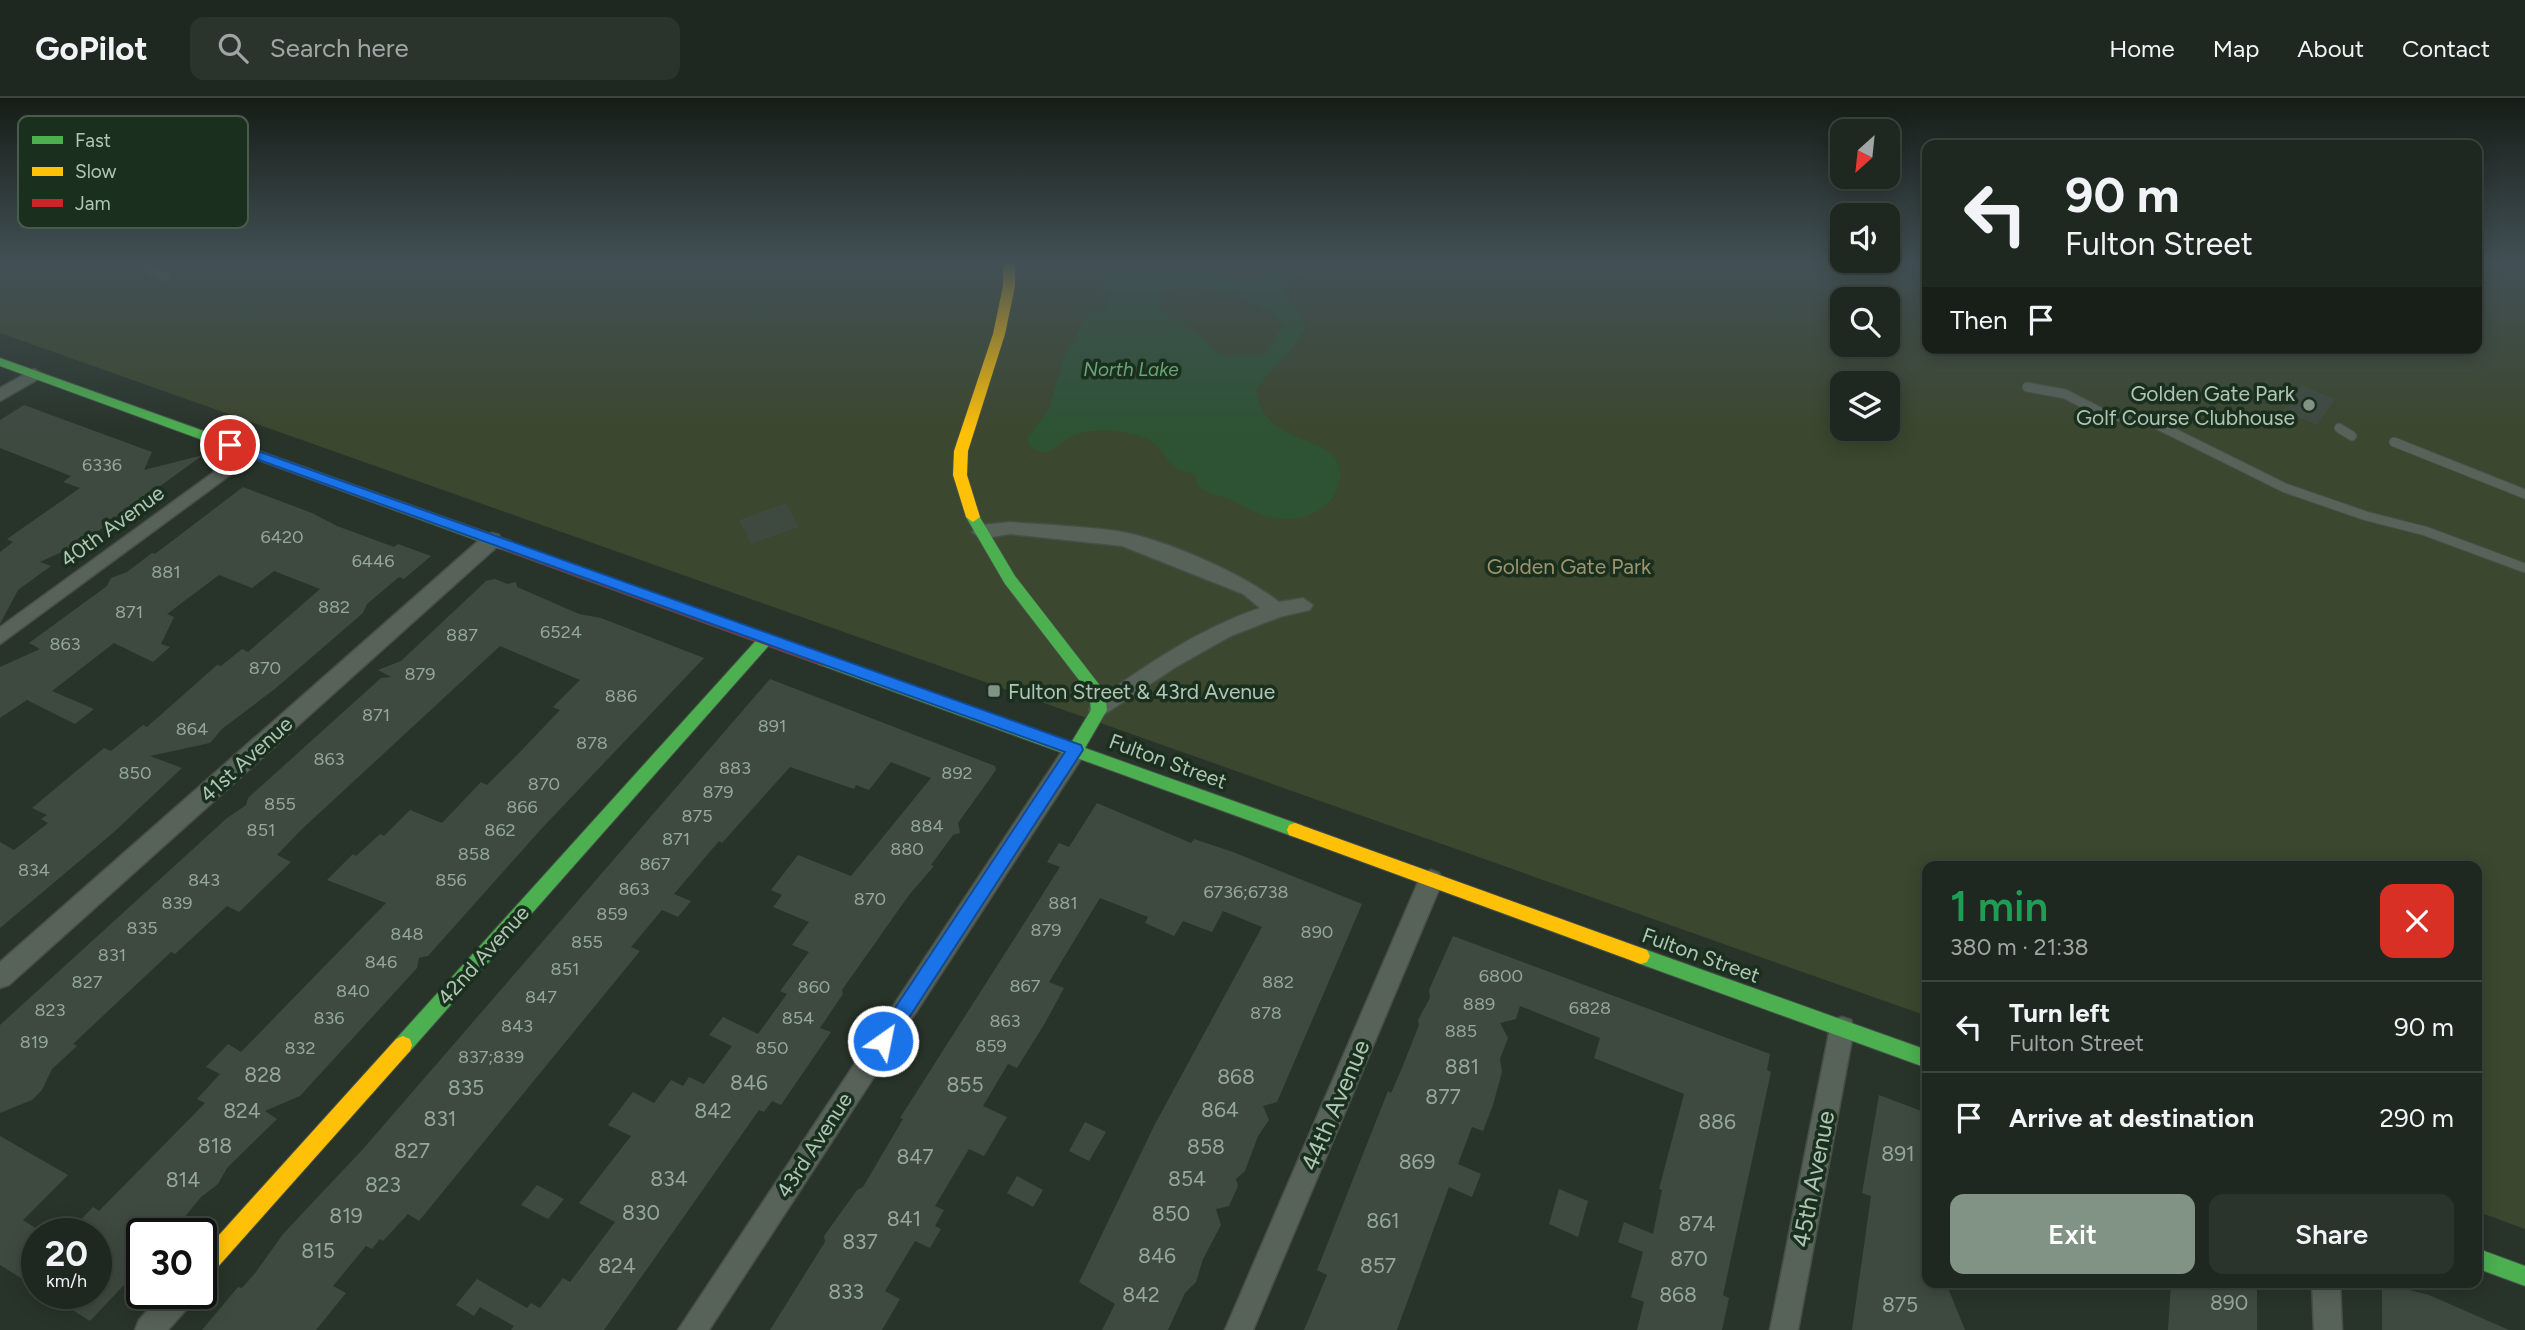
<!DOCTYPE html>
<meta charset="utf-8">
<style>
body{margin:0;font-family:Figtree,sans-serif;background:#2b332d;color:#f1f3f6;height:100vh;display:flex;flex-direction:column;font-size:26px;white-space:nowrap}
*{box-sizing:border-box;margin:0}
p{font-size:23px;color:#a1a5a5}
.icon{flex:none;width:38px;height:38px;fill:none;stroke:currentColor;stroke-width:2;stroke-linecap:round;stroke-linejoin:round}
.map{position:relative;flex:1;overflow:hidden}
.sheet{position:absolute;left:1922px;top:763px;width:560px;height:427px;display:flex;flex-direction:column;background:#1e2720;border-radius:14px;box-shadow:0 4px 18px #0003,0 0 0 2px #3c443e}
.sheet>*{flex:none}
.top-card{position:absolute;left:1922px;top:42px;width:560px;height:214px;border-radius:14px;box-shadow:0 4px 18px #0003,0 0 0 2px #3c443e;background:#1e2720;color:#f1f3f6;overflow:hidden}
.needle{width:46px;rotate:207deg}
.tools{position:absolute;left:1830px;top:21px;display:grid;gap:14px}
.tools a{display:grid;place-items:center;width:70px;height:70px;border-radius:14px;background:#1e2720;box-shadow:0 4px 18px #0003,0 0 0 2px #3c443e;font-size:35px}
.speed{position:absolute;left:21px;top:1120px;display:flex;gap:14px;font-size:35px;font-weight:700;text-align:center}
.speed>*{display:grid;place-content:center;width:91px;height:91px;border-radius:50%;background:#1e2720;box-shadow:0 4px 18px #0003,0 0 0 2px #3c443e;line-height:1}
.speed small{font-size:18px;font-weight:400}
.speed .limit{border:4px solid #111;border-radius:10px;background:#fff;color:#111}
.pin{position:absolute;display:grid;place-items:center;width:60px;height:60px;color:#fff;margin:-30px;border:4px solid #fff;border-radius:50%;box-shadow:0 2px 7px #0007}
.me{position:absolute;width:77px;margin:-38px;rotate:33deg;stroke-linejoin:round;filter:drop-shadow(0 0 5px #0008)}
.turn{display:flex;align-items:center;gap:24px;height:147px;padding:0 28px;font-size:32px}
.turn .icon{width:91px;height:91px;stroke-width:2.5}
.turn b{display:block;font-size:49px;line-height:60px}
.then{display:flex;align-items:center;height:66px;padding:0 28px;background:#0003;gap:14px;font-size:26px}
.round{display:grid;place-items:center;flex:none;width:74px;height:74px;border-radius:14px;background:#2b332d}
.summary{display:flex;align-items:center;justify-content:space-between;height:119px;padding:0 28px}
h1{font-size:42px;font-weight:600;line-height:52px;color:#1e9e55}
.primary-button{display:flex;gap:14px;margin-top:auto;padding:14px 28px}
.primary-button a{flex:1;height:80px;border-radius:14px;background:#809384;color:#fff;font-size:28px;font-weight:600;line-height:80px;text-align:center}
.primary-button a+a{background:#2b332d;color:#f1f3f6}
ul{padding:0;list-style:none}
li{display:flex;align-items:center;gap:21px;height:91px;padding:0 28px;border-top:2px solid #3c443e}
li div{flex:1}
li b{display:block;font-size:26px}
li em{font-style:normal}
header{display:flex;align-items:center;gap:42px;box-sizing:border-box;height:98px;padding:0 35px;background:#1e2720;border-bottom:2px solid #3c443e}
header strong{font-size:33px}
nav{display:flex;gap:38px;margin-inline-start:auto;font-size:24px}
.search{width:490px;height:63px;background:#2b332d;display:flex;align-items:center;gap:18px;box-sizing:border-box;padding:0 24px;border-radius:14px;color:#a1a5a5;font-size:26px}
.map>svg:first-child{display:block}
.green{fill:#3b472e;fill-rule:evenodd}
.water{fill:#2d5334;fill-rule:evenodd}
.building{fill:#3e4a40}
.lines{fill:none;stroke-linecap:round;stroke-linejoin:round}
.lane-casing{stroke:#464f47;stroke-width:11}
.street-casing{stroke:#464f47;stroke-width:3}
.fast-casing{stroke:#464f47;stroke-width:2}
.slow-casing{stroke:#464f47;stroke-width:2}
.jam-casing{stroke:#464f47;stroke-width:2}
.lane{stroke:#576259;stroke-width:9}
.street{fill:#576259;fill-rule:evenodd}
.fast{fill:#4caf50;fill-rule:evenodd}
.slow{fill:#ffc107;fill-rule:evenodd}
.jam{fill:#c62828;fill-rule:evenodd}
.route{fill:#1a73e8;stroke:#114b97;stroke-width:2}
.poi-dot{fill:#809384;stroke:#1b2f1e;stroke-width:2.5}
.labels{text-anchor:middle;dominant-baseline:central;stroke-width:7;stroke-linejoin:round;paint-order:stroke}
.number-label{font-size:18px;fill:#94a798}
.far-water-label{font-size:19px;font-style:italic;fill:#69a674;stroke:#1b2f1e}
.poi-label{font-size:21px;fill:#b0c6b5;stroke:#1b2f1e;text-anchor:end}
.street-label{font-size:21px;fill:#b0c6b5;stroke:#1b2f1e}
.park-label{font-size:21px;fill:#9c956f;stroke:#1b2f1e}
.near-number-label{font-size:21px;fill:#94a798}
.near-street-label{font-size:24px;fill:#b0c6b5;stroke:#1b2f1e}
.key{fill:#1b2f1e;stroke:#485c4b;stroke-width:2}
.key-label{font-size:19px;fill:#b0c6b5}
</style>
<header>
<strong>GoPilot</strong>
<div class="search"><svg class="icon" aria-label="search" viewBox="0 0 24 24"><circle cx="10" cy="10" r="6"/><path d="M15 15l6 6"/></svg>Search here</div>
<nav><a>Home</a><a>Map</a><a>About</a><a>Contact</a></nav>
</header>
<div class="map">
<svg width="2525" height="1232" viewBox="0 0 2525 1232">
<rect width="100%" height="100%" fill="#28342a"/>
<path class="green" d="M 0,163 L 1927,163 L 1927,250 L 2476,250 L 2476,163 L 2525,163 L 2525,1131 L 2476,1113 L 2476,768 L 1927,768 L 1927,918 L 0,235 ZM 1843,201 L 1888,201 L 1888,247 L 1843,247 ZM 1843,285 L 1888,285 L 1888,331 L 1843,331 Z"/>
<path class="water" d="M 1112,163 C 1132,163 1166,158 1185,163 C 1210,169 1236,189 1264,177 L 1269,163 L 1306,163 L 1309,176 L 1285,188 C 1281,204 1293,202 1299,212 C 1302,217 1303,226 1305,231 L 1289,255 L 1268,275 L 1256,293 C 1265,353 1343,333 1340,378 C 1337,416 1296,427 1265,418 C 1251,414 1239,405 1226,400 C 1215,396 1205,396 1197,387 L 1196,378 C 1190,374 1182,374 1176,370 C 1159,356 1164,345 1135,337 C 1117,332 1094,330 1076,337 C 1057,343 1051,364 1029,348 L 1027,341 L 1049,310 L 1065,257 L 1090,213 L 1102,215 L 1108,211 L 1101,186 L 1102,176 ZM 1184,190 C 1220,191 1258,200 1283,227 L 1264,258 C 1250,255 1238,260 1225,258 C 1214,255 1212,248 1204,241 C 1186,227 1169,223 1156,203 L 1167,195 Z"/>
<g class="building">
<polygon points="2301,287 2335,301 2317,327 2283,313"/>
<polygon points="24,307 152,354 144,372 203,357 83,444 40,464 51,468 18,492 0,526 0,454 13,444 7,441 80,390 63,384 71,378 0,350 0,322"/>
<polygon points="243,389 312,415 337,428 394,449 398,446 431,458 404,481 399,479 386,490 367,506 363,515 276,590 222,631 210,645 150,658 182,670 114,734 0,830 0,744 14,752 48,725 41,721 47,717 32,710 104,650 111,653 143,627 147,629 217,567 221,568 242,551 248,554 320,491 274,473 252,490 219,477 167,516 174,519 161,546 170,549 153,564 114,545 52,593 94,611 75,626 27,602 0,620 0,569 40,551 29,545 107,488 111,480 127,474 152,455 155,456"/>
<polygon points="786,405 799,429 751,446 739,422"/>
<polygon points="495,481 507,486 516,484 517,489 579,516 601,520 704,560 544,728 428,858 419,860 417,870 300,998 265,1013 277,1021 227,1070 218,1086 201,1099 171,1136 142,1136 142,1168 90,1223 45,1195 96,1195 96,1136 67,1136 93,1109 99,1113 205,1005 197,1001 220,976 206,969 228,946 241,954 386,805 327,782 353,756 356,758 380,736 384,738 410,712 442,725 481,684 487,687 519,655 560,612 553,609 580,582 500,548 301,732 277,757 291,764 239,814 227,808 175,856 171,854 73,946 77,948 52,971 42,992 32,1002 0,1015 0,927 227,720 246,707 248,700 381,580 391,579 378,572 401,563 486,483"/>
<polygon points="770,581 995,668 996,672 958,725 960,735 953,737 931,767 934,768 909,797 842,892 843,896 820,930 831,934 781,1007 772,1003 764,1014 759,1012 604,1232 511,1232 514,1228 480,1209 474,1218 456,1207 477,1181 527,1210 531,1205 540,1210 563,1180 570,1184 615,1124 579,1105 631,1038 608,1027 633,994 654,1005 671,982 683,988 689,979 704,986 732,948 709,937 723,919 758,936 787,896 780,893 809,854 792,847 809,824 773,809 782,797 771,792 798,757 851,778 931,680 891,664 869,692 856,687 854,691 790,669 722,745 719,743 674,796 691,803 678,819 662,812 631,849 640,853 419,1123 408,1116 383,1143 380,1141 372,1151 366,1148 333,1188 346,1195 316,1232 202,1232 238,1189 242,1190 256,1174 283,1136 363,1051"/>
<polygon points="1097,705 1191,745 1194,741 1233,754 1362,806 1277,1004 1263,1008 1269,1022 1258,1038 1245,1073 1236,1081 1238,1088 1229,1108 1216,1111 1221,1127 1203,1161 1196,1184 1185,1195 1168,1232 1102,1232 1115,1206 1079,1184 1154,1028 1262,829 1223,813 1212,834 1183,823 1174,838 1145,825 1148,819 1100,800 1049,884 1064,890 1045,925 1017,970 1008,966 983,1008 1007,1019 984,1058 969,1051 935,1108 944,1112 935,1128 941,1131 930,1150 915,1143 885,1193 900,1201 882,1232 770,1232 825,1144 824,1138 857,1092 863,1089 903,1021 900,1020 1060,769 1047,764 1059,745 1069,749"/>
<polygon points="1453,838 1770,956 1767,972 1771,974 1723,1197 1729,1200 1722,1232 1637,1232 1644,1204 1631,1199 1643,1154 1618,1144 1624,1124 1653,1136 1662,1092 1659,1091 1684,996 1594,960 1600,940 1520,908 1516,921 1500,925 1508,940 1500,961 1502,974 1493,1007 1483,1033 1472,1029 1458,1066 1481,1076 1472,1099 1449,1089 1397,1232 1304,1232 1327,1177 1317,1172 1388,993 1391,995 1402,970 1419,927 1418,922 1430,900 1429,892"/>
<polygon points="1879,997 1927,1015 1927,1185 1946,1185 1965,1232 1852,1232 1871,1098 1862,1095"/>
<polygon points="1085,1024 1106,1034 1089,1063 1069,1053"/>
<polygon points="0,1038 68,1077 23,1122 37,1131 37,1190 0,1167"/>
<polygon points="1017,1078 1043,1092 1033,1109 1007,1095"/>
<polygon points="537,1087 564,1101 548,1121 521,1107"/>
<polygon points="1559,1091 1588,1103 1578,1139 1549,1126"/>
<polygon points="2171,1185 2257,1185 2257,1232 2168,1232"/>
<polygon points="2382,1185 2429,1197 2509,1232 2382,1232"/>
</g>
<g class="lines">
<defs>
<g id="lane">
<polyline points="135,163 165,178"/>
<polyline points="2027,289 2065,296 2106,317 2148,322 2285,390 2366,418 2425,433 2525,470"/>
<polyline points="2339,330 2352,338"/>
<polyline points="2394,344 2525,396"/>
</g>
<g id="street">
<polygon points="34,271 42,276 40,280 0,303 0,290"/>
<polygon points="250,348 256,350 259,354 256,358 0,546 0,529"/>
<path d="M 1010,424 C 1047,427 1086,428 1123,434 C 1168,443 1244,476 1279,504 L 1303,500 L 1313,507 L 1310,512 L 1280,519 L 1231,538 L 1176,569 L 1099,620 L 1092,618 L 1089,612 L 1092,606 C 1144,568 1198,531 1260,510 L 1243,496 L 1122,448 L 1010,436 L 981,441 L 972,434 L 981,427 Z"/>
<polygon points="492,435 499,437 501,442 499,447 9,887 0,890 0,864 485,437"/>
<polygon points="1075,643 1083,646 1086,652 1083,658 709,1232 678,1232 1067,646"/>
<polygon points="1431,772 1439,775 1443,782 1253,1232 1225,1232 1419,782 1423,775"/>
<polygon points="1842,919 1851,922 1854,930 1798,1232 1770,1232 1830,930 1833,922"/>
<polygon points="2312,1185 2340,1185 2342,1232 2314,1232"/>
<polygon points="163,1195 196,1195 192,1205 168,1232 135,1232 139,1222"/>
</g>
<g id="fast">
<polygon points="0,260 511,443 513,447 511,451 501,451 0,268"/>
<polygon points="973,414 978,416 1015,478 1105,594 1107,612 1085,650 1301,727 1303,732 1301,737 1295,739 1289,737 818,566 815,562 818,558 823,556 1071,645 1091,612 1089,595 1005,486 966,419"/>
<polygon points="766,535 771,537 774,541 771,545 410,953 403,956 396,953 394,947 396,941 761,537"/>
<polygon points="1641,850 1927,952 1927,970 1635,864 1632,858 1635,852"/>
<polygon points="2476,1150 2525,1168 2525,1188 2476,1170"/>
</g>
<g id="slow">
<polygon points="1003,163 1015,163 1015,188 1005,236 968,353 967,377 980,419 973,424 966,419 953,377 954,353 993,236 1003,188"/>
<polygon points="1295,725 1647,852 1650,858 1647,864 1641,866 1289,737 1287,732 1289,727"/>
<polygon points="403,938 410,941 412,947 410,953 208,1180 201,1183 201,1157 396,941"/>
</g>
<g id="jam">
<polygon points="2512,163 2525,163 2525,172"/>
<polygon points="506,442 828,558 831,562 823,568 818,566 501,451 499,447"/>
</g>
</defs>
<use href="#lane" class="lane-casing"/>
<use href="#street" class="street-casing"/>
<use href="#fast" class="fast-casing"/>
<use href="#slow" class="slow-casing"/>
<use href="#jam" class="jam-casing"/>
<use href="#lane" class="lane"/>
<use href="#street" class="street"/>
<use href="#fast" class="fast"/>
<use href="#slow" class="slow"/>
<use href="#jam" class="jam"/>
</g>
<linearGradient id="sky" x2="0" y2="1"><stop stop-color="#161d17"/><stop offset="0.49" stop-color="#425055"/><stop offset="1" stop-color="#425055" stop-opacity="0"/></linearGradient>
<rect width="2525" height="335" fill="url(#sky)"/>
<polygon class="route" points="230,343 1081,647 1083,652 890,949 883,951 877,949 874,943 877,937 1065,654 226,350 224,347"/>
<g class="poi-dot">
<circle cx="2309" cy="307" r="7"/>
<rect x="987" y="586" width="14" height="14" rx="3.5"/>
</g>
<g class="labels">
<g class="number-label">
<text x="102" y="367">6336</text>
<text x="282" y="439">6420</text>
<text x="373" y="463">6446</text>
<text x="166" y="474">881</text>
<text x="334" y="509">882</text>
<text x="129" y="514">871</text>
<text x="561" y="534">6524</text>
<text x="462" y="537">887</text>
<text x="65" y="546">863</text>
<text x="265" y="570">870</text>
<text x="420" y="576">879</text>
<text x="621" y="598">886</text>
<text x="376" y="617">871</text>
<text x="772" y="628">891</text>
<text x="192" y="631">864</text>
<text x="592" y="645">878</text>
<text x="329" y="661">863</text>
<text x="735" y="670">883</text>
<text x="135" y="675">850</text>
<text x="957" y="675">892</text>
<text x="544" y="686">870</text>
<text x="718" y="694">879</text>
<text x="280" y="706">855</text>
<text x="522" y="709">866</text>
<text x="697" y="718">875</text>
<text x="927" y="728">884</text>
<text x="261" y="732">851</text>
<text x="500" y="732">862</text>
<text x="676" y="741">871</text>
<text x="907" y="751">880</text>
<text x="474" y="756">858</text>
<text x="655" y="766">867</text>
<text x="34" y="772">834</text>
<text x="204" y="782">843</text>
<text x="451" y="782">856</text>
<text x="634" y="791">863</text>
<text x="1246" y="794">6736;6738</text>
<text x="870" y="801">870</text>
<text x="177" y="805">839</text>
<text x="1063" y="805">881</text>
<text x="612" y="816">859</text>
<text x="142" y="830">835</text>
<text x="1046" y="832">879</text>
<text x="1317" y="834">890</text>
<text x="407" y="836">848</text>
<text x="587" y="844">855</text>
<text x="112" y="857">831</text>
<text x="381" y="864">846</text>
<text x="565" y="871">851</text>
<text x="1501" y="878">6800</text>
<text x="87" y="884">827</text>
<text x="1278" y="884">882</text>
<text x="1025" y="888">867</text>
<text x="814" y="889">860</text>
<text x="353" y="893">840</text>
<text x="541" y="899">847</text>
<text x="1479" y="906">889</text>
<text x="1590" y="910">6828</text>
<text x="50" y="912">823</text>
<text x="1266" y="915">878</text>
<text x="329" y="920">836</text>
<text x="798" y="920">854</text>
<text x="1005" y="923">863</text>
<text x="517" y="928">843</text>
<text x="1461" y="933">885</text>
<text x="34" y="944">819</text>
<text x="991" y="948">859</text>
<text x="300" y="950">832</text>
<text x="772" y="950">850</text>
<text x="491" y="959">837;839</text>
</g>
<g class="far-water-label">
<text x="1131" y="271">North Lake</text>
</g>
<g class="poi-label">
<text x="2295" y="295">Golden Gate Park<tspan x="2295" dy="24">Golf Course Clubhouse</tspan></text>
<text x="1008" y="593" text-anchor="start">Fulton Street &amp; 43rd Avenue</text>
</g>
<g class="street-label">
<text transform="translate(112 428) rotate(-36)">40th Avenue</text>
<text transform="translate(246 661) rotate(-42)">41st Avenue</text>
<text transform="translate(1168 663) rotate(20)">Fulton Street</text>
<text transform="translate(483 857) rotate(-48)">42nd Avenue</text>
<text transform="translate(1701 857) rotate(20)">Fulton Street</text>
<text transform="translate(814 1047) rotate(-57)">43rd Avenue</text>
</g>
<g class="park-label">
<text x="1569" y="468">Golden Gate Park</text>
</g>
<g class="near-number-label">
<text x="1462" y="968">881</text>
<text x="263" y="976">828</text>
<text x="1236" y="978">868</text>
<text x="749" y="984">846</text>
<text x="965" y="986">855</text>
<text x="466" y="989">835</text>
<text x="1443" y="998">877</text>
<text x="1220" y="1011">864</text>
<text x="242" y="1012">824</text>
<text x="713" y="1012">842</text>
<text x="440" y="1020">831</text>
<text x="1717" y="1023">886</text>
<text x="215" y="1047">818</text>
<text x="1206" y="1048">858</text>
<text x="412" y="1052">827</text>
<text x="1898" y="1055">891</text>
<text x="915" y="1058">847</text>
<text x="1417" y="1063">869</text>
<text x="669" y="1080">834</text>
<text x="1187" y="1080">854</text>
<text x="183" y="1081">814</text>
<text x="383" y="1086">823</text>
<text x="641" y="1114">830</text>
<text x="1171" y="1115">850</text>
<text x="346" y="1117">819</text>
<text x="904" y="1120">841</text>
<text x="1383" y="1122">861</text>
<text x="1697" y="1125">874</text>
<text x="860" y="1143">837</text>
<text x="318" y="1152">815</text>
<text x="1157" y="1157">846</text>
<text x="1689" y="1160">870</text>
<text x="617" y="1167">824</text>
<text x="1378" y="1167">857</text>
<text x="846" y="1193">833</text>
<text x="1141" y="1196">842</text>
<text x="1678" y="1196">868</text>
<text x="2229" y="1204">890</text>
<text x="1900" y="1206">875</text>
</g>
<g class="near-street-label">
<text transform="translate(1335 1007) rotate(-67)">44th Avenue</text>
<text transform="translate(1813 1081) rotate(-79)">45th Avenue</text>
</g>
</g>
<rect x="18" y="18" width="230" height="112" rx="10" class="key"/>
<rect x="32" y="38" width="31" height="8" fill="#4caf50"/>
<rect x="32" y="69" width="31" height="9" fill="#ffc107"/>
<rect x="32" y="101" width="31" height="8" fill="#c62828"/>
<g class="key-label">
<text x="75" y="49">Fast</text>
<text x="75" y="80">Slow</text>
<text x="75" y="112">Jam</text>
</g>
</svg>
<div class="tools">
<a><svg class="needle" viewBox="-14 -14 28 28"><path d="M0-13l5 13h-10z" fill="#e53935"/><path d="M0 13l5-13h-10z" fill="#a1a5a5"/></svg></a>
<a><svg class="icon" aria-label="sound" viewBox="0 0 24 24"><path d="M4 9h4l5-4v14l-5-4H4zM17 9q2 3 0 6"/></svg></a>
<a><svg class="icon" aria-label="search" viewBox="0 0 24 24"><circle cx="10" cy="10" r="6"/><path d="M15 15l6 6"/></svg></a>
<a><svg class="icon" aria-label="layers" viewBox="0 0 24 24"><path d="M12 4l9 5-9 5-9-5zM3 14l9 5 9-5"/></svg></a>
</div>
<div class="speed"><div>20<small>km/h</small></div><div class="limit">30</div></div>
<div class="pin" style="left:230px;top:347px;background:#d93025"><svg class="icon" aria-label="arrive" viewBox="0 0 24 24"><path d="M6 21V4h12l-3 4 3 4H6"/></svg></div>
<svg class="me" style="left:883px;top:943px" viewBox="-20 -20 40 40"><circle r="17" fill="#1a73e8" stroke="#fff" stroke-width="3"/><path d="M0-11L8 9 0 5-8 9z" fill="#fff"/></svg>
<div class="top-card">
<div class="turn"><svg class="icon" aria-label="left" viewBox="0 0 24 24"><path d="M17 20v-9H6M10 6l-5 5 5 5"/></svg><div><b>90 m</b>Fulton Street</div></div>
<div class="then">Then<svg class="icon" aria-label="arrive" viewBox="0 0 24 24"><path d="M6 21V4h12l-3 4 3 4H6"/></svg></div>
</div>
<section class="sheet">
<div class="summary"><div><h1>1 min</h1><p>380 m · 21:38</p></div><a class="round" style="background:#d93025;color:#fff"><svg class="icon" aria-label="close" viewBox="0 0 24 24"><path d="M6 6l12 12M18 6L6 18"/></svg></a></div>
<ul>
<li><svg class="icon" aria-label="left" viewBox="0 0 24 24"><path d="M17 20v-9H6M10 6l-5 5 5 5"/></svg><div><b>Turn left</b><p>Fulton Street</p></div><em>90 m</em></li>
<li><svg class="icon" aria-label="arrive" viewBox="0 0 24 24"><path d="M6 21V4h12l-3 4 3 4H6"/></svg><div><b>Arrive at destination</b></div><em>290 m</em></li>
</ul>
<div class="primary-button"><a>Exit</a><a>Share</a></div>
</section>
</div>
